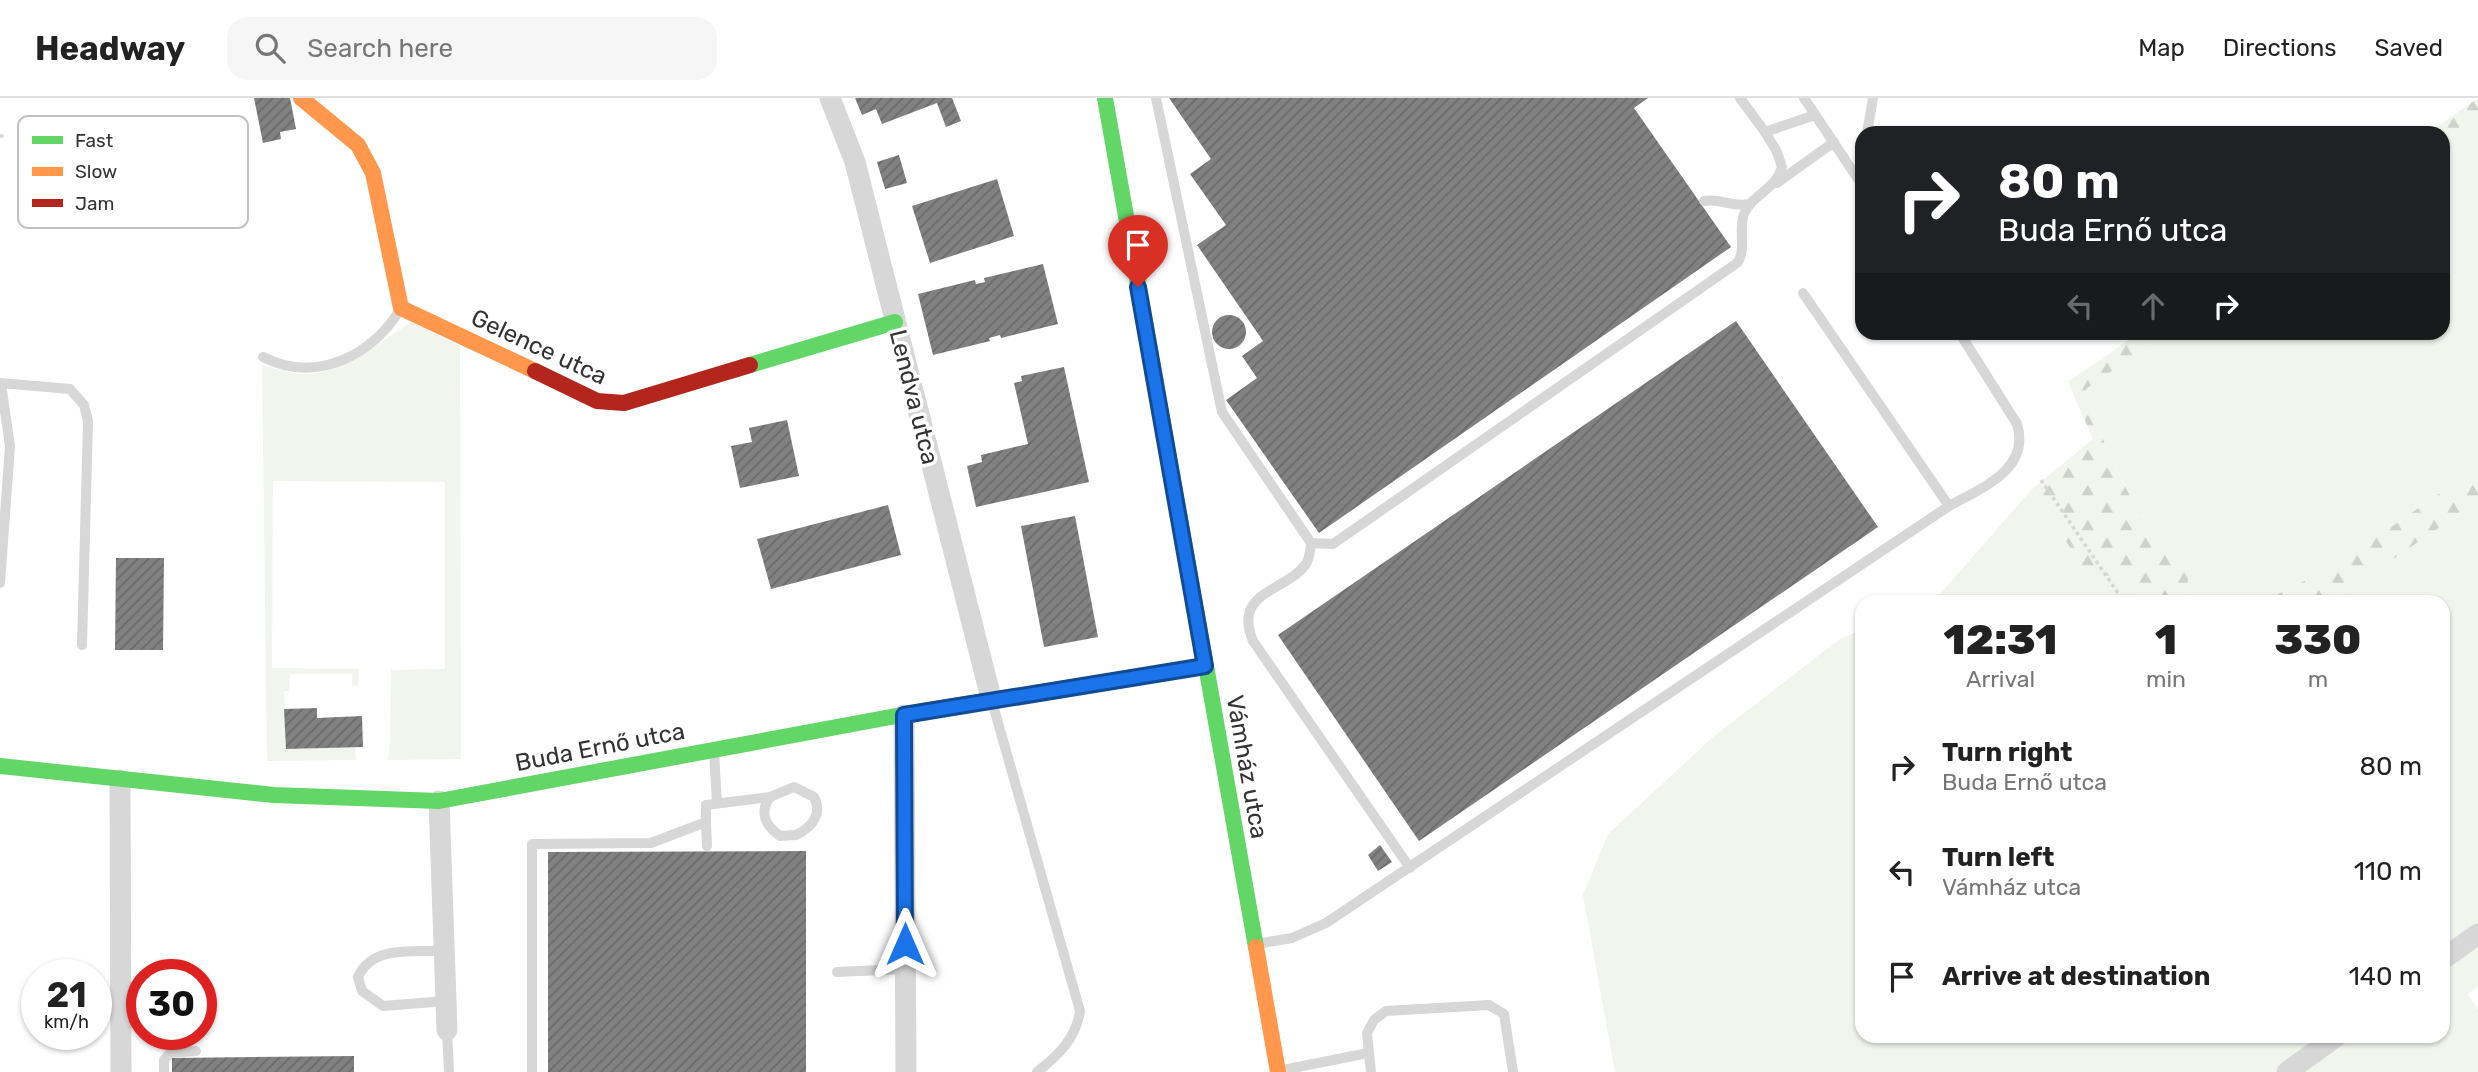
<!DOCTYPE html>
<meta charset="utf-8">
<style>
body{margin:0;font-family:Rubik,sans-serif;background:#f6f6f6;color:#222;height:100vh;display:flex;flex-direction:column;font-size:26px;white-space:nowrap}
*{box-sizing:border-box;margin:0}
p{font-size:23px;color:#767676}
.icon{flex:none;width:38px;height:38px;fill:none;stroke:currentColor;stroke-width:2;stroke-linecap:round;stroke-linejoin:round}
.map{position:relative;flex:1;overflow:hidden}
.drawer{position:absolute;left:1855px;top:497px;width:595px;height:448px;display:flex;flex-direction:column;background:#fff;border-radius:21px;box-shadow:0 2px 5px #0004}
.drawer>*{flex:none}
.top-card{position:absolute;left:1855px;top:28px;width:595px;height:214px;border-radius:21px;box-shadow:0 2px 5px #0004;background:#202124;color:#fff;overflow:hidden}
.speed{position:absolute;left:21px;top:861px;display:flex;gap:14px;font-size:35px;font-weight:700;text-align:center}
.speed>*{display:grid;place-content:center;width:91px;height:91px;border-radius:50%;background:#fff;box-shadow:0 2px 5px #0004;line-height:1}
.speed small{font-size:18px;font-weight:400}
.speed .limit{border:10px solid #d22;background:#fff;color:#111}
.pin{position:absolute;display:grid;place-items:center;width:60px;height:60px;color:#fff;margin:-72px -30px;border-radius:50% 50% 50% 0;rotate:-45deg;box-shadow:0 0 7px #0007}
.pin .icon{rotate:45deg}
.me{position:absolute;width:77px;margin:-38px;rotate:0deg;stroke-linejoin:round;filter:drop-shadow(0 0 5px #0008)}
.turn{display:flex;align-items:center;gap:24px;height:147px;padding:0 28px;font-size:32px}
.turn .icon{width:91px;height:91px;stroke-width:2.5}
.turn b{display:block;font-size:49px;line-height:60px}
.lanes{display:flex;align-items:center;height:66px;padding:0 28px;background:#0003;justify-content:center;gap:35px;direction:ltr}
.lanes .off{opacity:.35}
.eta{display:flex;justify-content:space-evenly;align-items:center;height:119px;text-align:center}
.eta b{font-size:42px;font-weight:800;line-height:49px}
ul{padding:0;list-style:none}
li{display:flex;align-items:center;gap:21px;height:105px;padding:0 28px}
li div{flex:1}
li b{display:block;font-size:26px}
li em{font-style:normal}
header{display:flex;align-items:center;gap:42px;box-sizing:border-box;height:98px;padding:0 35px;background:#fff;border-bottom:2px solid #e0e0e0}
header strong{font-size:33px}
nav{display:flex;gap:38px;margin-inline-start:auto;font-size:24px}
.search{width:490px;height:63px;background:#f6f6f6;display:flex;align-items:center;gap:18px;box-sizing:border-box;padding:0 24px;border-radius:21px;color:#767676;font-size:26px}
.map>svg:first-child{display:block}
.grass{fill:#f1f5ed}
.forest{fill:url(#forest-firs)}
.building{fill:url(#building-hatch)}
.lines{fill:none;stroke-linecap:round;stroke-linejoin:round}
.path{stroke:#d6d6d6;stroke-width:3.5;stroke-dasharray:3.5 3.5;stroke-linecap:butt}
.lane{stroke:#d7d7d7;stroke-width:10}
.street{stroke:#d7d7d7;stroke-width:21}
.fast{stroke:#63d668;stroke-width:16}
.slow{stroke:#ff974d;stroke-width:16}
.jam{stroke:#b3261e;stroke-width:16}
.route-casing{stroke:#114b97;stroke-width:18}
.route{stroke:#1a73e8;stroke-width:12}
.labels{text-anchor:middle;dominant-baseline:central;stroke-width:7;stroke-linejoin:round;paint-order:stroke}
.street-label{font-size:24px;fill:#333;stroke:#fff}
.key{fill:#fff;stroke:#c2c2c2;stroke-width:2}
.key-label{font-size:19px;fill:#333}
</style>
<header>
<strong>Headway</strong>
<div class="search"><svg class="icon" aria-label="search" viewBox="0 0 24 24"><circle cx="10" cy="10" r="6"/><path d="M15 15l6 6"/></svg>Search here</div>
<nav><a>Map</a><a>Directions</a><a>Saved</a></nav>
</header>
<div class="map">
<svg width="2478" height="974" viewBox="0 0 2478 974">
<defs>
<pattern id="forest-firs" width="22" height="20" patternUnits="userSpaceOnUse" patternTransform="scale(1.75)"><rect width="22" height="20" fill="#f1f5ed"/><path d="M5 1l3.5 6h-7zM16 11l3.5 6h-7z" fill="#cfd2cc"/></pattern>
<pattern id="building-hatch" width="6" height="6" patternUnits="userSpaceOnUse" patternTransform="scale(1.75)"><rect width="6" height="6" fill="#818181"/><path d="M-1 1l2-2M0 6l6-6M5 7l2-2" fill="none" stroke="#6a6a6a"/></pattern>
</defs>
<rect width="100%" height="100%" fill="#fff"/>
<g class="grass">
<path d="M 2478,19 L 2478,369 L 2336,467 L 2262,504 L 2194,504 L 2187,488 L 2190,473 C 2141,434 2103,351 2086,291 L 2167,235 L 2443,234 L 2443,43 Z"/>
<path d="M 411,224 L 460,248 L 461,661 L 388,662 L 390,643 L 391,572 L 445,571 L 445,384 L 273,383 L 272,570 L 359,571 L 358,588 L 352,588 L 352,576 L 290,576 L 289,593 L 284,593 L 286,651 L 355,649 L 356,662 L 267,663 L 262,267 C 274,270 287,274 299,276 C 339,280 380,244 411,224 Z"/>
<polygon points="2032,391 2084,471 2121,481 2138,504 1923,504 1941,495"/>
<polygon points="2478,403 2478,888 2468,896 2478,912 2478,974 1615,974 1583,797 1608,736 1713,639 1840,541 1862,532 1862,938 2443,938 2443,504 2331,504"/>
</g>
<g class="forest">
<polygon points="2478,0 2478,19 2443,43 2443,35 2428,35"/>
<path d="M 2140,234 L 2167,235 L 2086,291 C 2103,352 2141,434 2190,473 L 2187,488 L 2194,504 L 2138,504 L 2120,481 L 2084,471 L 2032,391 L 2093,341 L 2068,284 Z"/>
<polygon points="2478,369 2478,403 2331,504 2262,504 2336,467"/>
</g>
<g class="building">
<polygon points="254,0 290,0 296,31 280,34 281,41 263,45"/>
<polygon points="855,0 952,0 961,23 946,29 937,5 882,26 876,11 862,17"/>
<polygon points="1169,0 1648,0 1634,10 1731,149 1319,435 1226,302 1257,280 1242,258 1263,243 1197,147 1226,127 1190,76 1211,61"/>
<polygon points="899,57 907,85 885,91 877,64"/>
<polygon points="997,81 1014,138 930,165 912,108"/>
<polygon points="1043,166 1058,226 1001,240 1000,237 989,240 990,243 933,257 918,196 975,182 976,186 985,184 984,180"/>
<circle cx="1229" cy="234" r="17"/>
<polygon points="1736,223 1878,429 1419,743 1278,537"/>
<polygon points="1064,269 1089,384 976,409 967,368 982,364 981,357 1028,346 1014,285 1022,283 1021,278"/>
<polygon points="787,322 799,378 740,390 731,348 752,344 749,330"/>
<polygon points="888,407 901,457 771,491 757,441"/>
<polygon points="1075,418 1098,539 1044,549 1021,428"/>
<polygon points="116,460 164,460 163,552 115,552"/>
<polygon points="317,610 317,620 362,618 363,649 286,651 284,611"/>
<polygon points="1380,747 1392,764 1378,773 1368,757"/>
<polygon points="806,753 806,974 548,974 548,754"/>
<polygon points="354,958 354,974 172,974 172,960"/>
</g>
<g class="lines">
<g class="path">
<polyline points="0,38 5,38"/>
<polyline points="2041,382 2124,504"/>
</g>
<g class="lane">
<polyline points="1156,0 1222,314 1311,445"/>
<polyline points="1740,0 1765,34 1815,17"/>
<polyline points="1804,0 1862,87"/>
<polyline points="1867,35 1873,0"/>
<polyline points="1777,85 1834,44"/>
<path d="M 1704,103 C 1721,100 1732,110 1750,106"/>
<polyline points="1803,195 1949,408"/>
<path d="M 263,259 C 316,286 372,258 401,210"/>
<polyline points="0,285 70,291 84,307 88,323 82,547"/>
<polyline points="0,485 10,348 1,286"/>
<path d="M 991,600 L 1080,913 C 1076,940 1059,957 1037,974"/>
<polyline points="714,653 717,705"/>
<polyline points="706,724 707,748"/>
<path d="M 1410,770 L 1253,543 C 1232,493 1286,494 1306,466 C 1310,460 1310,452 1311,445 L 1333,446 L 1737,165 C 1747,153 1738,131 1744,116 C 1752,96 1776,92 1782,69 L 1777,54 L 1765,34"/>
<path d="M 1256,846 L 1292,840 L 1326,825 L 1949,408 C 1981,390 2031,372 2017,326 L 1959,234"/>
<path d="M 444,853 C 414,854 372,847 358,879 L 362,893 L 383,908 L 446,903"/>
<polyline points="837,874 905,871"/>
<polyline points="447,932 449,974"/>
<polyline points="1278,973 1368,955"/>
<polyline points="164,974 164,962 170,955 196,953"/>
<path d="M 532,974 L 532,746 L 651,745 L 706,724 L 706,707 L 770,699 L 794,689 L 814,699 C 823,716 812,729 796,737 L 780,738 C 765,727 759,715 770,699"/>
<polyline points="1371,974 1367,935 1374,922 1386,913 1489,907 1504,916 1513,974"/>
</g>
<g class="street">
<polyline points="830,0 855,64 991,600"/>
<polyline points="904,617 906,974"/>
<polyline points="120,682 121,974"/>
<polyline points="439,703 447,932"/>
<polyline points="2443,861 2478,836"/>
<polyline points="2287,974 2337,938"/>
</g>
<g class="fast">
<polyline points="1105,0 1256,849"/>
<polyline points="750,267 895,224"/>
<polyline points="0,668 274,697 439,703 923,613"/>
</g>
<g class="slow">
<polyline points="301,0 358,47 373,75 401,210 535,273"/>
<polyline points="923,613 1205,568"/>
<polyline points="1256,849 1278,974"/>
</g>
<polyline class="jam" points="535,273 597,303 624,305 750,267"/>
</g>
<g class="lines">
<defs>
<polyline id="route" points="905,846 904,617 1205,568 1138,189"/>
</defs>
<use href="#route" class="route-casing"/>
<use href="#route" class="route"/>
</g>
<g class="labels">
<g class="street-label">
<text transform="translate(539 249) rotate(25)">Gelence utca</text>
<text transform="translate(914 299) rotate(76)">Lendva utca</text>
<text transform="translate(600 649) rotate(-11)">Buda Ernő utca</text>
<text transform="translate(1247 669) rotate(80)">Vámház utca</text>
</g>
</g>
<rect x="18" y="18" width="230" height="112" rx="10" class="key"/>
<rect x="32" y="38" width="31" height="8" fill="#63d668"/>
<rect x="32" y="69" width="31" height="9" fill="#ff974d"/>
<rect x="32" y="101" width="31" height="8" fill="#b3261e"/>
<g class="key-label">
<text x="75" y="49">Fast</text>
<text x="75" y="80">Slow</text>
<text x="75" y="112">Jam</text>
</g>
</svg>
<div class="speed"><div>21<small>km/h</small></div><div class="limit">30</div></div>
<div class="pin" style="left:1138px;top:189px;background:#d93025"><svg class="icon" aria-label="arrive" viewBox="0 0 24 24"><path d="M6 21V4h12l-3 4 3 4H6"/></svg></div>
<svg class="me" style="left:905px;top:846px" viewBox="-20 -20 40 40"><path d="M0-17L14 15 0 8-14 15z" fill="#1a73e8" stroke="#fff" stroke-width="4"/></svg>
<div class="top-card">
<div class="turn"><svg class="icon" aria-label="right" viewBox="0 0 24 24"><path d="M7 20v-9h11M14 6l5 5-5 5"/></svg><div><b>80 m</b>Buda Ernő utca</div></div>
<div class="lanes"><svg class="icon off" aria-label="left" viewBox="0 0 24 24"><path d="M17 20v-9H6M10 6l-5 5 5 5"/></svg><svg class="icon off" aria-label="ahead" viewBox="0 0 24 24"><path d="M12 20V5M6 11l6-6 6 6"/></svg><svg class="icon" aria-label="right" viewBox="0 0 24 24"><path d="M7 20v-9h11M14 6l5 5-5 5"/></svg></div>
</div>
<section class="drawer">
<div class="eta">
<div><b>12:31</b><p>Arrival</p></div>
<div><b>1</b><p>min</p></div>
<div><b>330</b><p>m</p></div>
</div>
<ul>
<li><svg class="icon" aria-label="right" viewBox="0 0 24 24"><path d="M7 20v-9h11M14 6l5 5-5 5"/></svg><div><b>Turn right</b><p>Buda Ernő utca</p></div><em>80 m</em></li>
<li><svg class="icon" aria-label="left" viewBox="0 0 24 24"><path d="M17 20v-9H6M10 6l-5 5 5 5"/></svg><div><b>Turn left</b><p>Vámház utca</p></div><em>110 m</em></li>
<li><svg class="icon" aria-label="arrive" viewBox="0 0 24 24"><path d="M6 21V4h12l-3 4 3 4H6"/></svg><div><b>Arrive at destination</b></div><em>140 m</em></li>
</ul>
</section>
</div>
